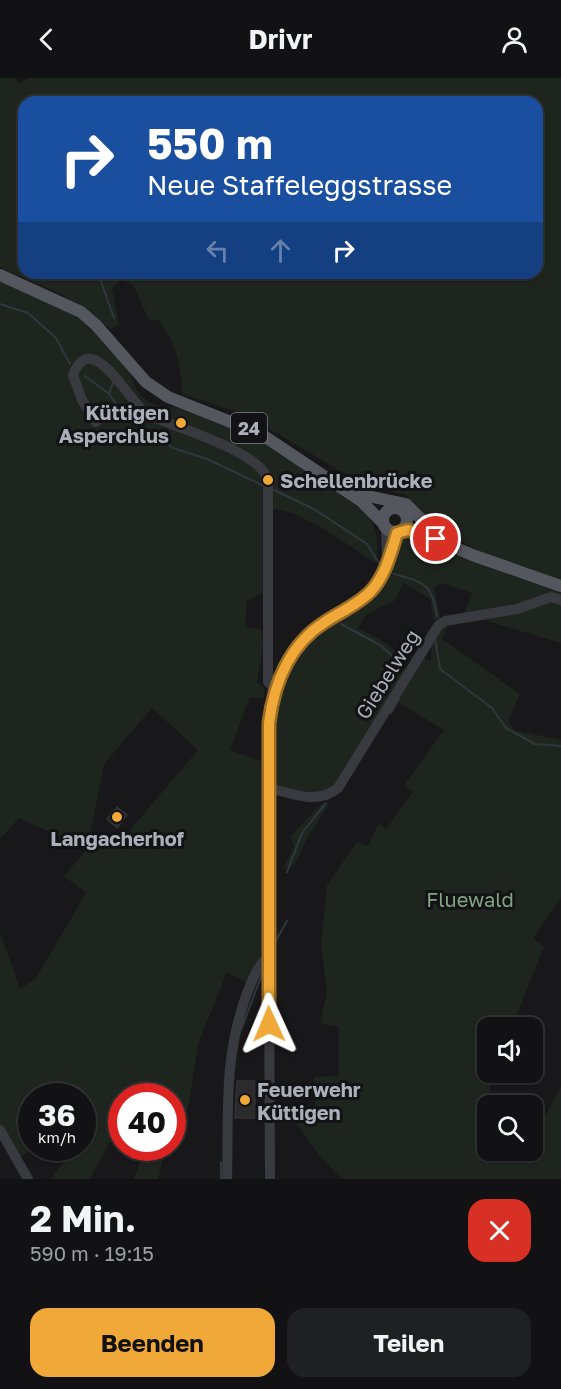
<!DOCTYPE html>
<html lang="de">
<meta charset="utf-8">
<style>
body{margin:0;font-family:"Golos Text",sans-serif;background:#1f2022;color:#f1f3f6;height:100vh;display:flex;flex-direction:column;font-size:22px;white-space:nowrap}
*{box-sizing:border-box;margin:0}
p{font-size:20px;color:#9c9ea0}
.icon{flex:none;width:33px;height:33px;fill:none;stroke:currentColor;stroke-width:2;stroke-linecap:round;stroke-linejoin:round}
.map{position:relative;height:1101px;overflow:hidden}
.panel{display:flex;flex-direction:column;background:#121214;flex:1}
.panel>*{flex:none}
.top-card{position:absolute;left:18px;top:18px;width:525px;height:183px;border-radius:18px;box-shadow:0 2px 4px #0004,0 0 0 2px #313234;background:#1a4fa0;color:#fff;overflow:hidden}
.tools{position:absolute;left:477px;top:939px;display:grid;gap:12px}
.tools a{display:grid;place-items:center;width:66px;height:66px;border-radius:12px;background:#121214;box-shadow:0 2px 4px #0004,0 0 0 2px #313234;font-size:30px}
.speed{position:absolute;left:18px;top:1005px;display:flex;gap:12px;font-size:30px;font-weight:700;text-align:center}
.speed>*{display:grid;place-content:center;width:78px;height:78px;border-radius:50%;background:#121214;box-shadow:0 2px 4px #0004,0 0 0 2px #313234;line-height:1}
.speed small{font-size:15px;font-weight:400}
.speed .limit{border:9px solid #d22;background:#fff;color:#111}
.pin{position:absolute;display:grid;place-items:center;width:51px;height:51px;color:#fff;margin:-26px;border:3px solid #fff;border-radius:50%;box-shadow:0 2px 6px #0007}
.me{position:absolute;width:66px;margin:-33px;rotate:359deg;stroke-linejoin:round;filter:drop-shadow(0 0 4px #0008)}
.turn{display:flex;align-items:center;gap:21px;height:126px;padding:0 30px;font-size:27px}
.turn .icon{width:78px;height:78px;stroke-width:2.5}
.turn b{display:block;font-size:42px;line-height:51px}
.lanes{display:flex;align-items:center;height:57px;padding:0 30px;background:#0003;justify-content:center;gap:30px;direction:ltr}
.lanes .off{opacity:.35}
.round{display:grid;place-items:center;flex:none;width:63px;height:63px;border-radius:18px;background:#1f2022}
.overview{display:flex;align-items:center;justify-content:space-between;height:102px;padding:0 30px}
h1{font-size:36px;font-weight:700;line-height:45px}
.primary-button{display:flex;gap:12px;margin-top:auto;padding:12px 30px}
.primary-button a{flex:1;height:69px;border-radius:18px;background:#f0a939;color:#111;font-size:24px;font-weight:700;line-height:69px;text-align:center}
.primary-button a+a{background:#1f2022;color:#f1f3f6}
header{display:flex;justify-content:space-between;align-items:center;height:78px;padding:0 30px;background:#121214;font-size:27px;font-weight:700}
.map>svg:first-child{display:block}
.green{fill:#1e251e;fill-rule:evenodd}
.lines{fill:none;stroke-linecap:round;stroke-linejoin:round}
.stream{stroke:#2e383e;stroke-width:2}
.building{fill:#2b2b2e;stroke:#323236;stroke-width:1.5}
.minor{stroke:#393a3f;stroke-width:10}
.major{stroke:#55575e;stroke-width:12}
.route-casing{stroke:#9c6e25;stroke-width:15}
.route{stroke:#f0a939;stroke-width:10}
.poi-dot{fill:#f0a939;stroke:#131315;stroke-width:2}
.labels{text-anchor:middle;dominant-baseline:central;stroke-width:6;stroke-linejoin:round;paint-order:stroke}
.shield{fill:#131315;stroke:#7d8188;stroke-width:1.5}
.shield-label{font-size:18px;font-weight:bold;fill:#aab0b9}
.poi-label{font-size:20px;font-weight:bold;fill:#aab0b9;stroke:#131315;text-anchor:start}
.street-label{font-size:20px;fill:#aab0b9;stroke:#131315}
.park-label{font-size:20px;fill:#81a482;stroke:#131315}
</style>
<header><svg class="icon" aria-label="back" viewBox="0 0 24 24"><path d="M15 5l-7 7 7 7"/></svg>Drivr<svg class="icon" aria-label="person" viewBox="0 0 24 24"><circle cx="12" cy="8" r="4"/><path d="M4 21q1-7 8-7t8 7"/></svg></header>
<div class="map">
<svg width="561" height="1101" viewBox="0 0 561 1101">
<rect width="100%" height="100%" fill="#18181a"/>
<g class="green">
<path d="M 0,0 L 15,0 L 19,6 L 29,0 L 561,0 L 561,504 L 492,479 L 464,465 L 437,447 L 406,417 L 378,410 L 342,394 L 245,336 L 182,316 C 181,287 177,265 158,242 L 149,242 L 134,208 L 122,202 L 112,210 L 119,246 L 111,251 L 61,216 L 0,189 ZM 24,24 L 537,24 L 537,195 L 24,195 Z"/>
<path d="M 0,201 C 55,225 83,235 123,282 C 132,294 132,311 145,321 C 160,332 173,327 188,332 C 242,347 286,377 331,410 C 344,420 363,430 372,445 C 379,457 377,472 376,485 C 345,466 299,428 263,430 L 263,515 L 247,523 L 245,549 L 261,551 L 263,568 L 257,604 L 264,610 L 264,620 L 250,619 L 230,672 L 263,684 C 277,626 281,583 332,544 C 347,532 368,525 380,510 C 396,491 389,471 408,454 L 561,512 L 561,565 L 484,542 L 461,544 L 472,515 L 442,505 L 434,510 L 441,541 L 434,543 L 430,521 L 404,505 L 394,523 L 367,536 L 357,551 C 375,558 402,570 405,592 L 422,580 L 431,583 L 432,552 L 448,547 L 442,561 L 520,616 L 508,643 L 514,652 L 561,662 L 561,819 L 533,860 L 544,869 L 512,949 L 488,950 L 488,994 L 494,995 L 486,1025 L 490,1027 L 488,1028 L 488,1072 L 532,1072 L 533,1052 L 537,1054 L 561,1008 L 561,1101 L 342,1101 L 319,1077 L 290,1036 L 315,1028 L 314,999 L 339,998 L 339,949 L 320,945 L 327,914 L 321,865 L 327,807 L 357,764 L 368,768 L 379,745 L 386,751 L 413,714 L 404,707 L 444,652 L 393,621 L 330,716 L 269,710 L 266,870 L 250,907 L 227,894 L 198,966 L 189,1025 L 175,1071 L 166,1070 L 158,1101 L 134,1101 L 145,1070 L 172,1070 L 172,1018 L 122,1018 L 121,1064 L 110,1063 L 90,1101 L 51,1101 L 74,1070 L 82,1070 L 82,1018 L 32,1018 L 31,1031 L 16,1048 L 31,1061 L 32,1070 L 51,1070 L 43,1078 L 31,1071 L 19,1081 L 0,1049 L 0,854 L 20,911 L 36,900 L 86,815 L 64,798 L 87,771 L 19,740 L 0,761 ZM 152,630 L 198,672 L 135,746 L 123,766 L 88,767 L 104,686 Z"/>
<polygon points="322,725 329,726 306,762 295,786 283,791 294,769 291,758"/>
</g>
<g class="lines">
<g class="stream">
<polyline points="98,195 114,240"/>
<polyline points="0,226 28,235 56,260 70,286"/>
<polyline points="85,298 109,316 127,341 173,370 207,381 262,407"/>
<polyline points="109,316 113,305"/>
<polyline points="274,412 314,431 367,466 379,485"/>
<path d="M 394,496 C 424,504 432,506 437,538"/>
<polyline points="341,546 380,567 401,586"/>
<polyline points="435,560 440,591 492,630 506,650 535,666 561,668"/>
<polyline points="391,635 399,621"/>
<polyline points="287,794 302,755 326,725"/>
<polyline points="275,864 287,843"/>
<polyline points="241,952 262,896"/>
<polyline points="221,1101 221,1084"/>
</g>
</g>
<g class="building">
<polygon points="117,729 127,737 117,750 107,741"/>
<polygon points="237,1003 255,1003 255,1040 235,1040"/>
</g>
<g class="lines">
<g class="minor">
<path d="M 96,344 L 82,322 L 73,297 C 92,247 131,328 147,336 C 173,349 261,373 268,402 L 268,604 L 275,611"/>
<polyline points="386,451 387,476"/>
<path d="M 269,710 C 293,716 317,727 338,710 L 438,548 L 445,543 L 517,531 L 551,519 L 561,522"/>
<polyline points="0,1052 28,1101"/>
<path d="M 227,1101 C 229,1034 223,983 246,918 C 251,905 257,887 269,879"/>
<path d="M 270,1101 L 268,681 C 269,635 273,592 307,558 C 325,539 353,532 371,513 C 385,498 391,475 397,455"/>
</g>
<g class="major">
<polyline points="0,197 81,234 96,247 146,304 168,319 261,356 361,423 383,445"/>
<polyline points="353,415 406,426 425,445 449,459"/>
<circle cx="395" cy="442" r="12"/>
<polyline points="403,452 420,455 475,478 561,508"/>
</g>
</g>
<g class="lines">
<defs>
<path id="route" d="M 269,946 L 269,645 C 274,605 290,566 325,544 C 340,534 359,526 371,513 C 385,498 391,475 397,455 L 408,452 L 436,461"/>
</defs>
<use href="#route" class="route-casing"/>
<use href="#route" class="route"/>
</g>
<g class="poi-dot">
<circle cx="181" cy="345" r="6"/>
<circle cx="268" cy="402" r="6"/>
<circle cx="117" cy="739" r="6"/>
<circle cx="245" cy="1022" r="6"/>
</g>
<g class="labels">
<rect class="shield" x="231" y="335" width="36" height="30" rx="4.5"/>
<g class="shield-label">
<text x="249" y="350">24</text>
</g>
<g class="poi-label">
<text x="169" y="334" text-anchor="end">Küttigen<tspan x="169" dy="23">Asperchlus</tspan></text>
<text x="280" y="402">Schellenbrücke</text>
<text x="117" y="760" text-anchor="middle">Langacherhof</text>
<text x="257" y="1011">Feuerwehr<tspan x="257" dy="23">Küttigen</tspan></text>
</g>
<g class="street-label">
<text transform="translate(387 596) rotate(-58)">Giebelweg</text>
</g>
<g class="park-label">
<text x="470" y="821">Fluewald</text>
</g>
</g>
</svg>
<div class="tools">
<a><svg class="icon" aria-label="sound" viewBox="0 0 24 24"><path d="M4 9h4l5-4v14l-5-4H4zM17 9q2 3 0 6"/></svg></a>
<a><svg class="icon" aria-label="search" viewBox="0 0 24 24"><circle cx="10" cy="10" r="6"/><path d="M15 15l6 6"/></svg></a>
</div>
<div class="speed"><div>36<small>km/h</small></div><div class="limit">40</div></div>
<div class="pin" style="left:436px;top:461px;background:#d93025"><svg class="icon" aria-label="arrive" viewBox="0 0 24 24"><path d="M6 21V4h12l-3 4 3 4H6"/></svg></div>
<svg class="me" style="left:269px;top:946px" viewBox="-20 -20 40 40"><path d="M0-17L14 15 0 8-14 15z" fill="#f0a939" stroke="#fff" stroke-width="4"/></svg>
<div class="top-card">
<div class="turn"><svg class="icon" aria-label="right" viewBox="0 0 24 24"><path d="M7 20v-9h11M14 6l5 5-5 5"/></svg><div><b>550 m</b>Neue Staffeleggstrasse</div></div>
<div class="lanes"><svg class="icon off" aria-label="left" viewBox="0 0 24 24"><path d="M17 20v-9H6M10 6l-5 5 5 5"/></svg><svg class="icon off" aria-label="ahead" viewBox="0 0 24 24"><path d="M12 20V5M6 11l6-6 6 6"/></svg><svg class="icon" aria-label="right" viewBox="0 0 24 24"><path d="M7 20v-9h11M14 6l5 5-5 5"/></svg></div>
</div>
</div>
<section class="panel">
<div class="overview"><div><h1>2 Min.</h1><p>590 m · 19:15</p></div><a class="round" style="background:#d93025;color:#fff"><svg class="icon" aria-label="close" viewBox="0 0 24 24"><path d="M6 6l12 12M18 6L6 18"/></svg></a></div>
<div class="primary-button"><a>Beenden</a><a>Teilen</a></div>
</section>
